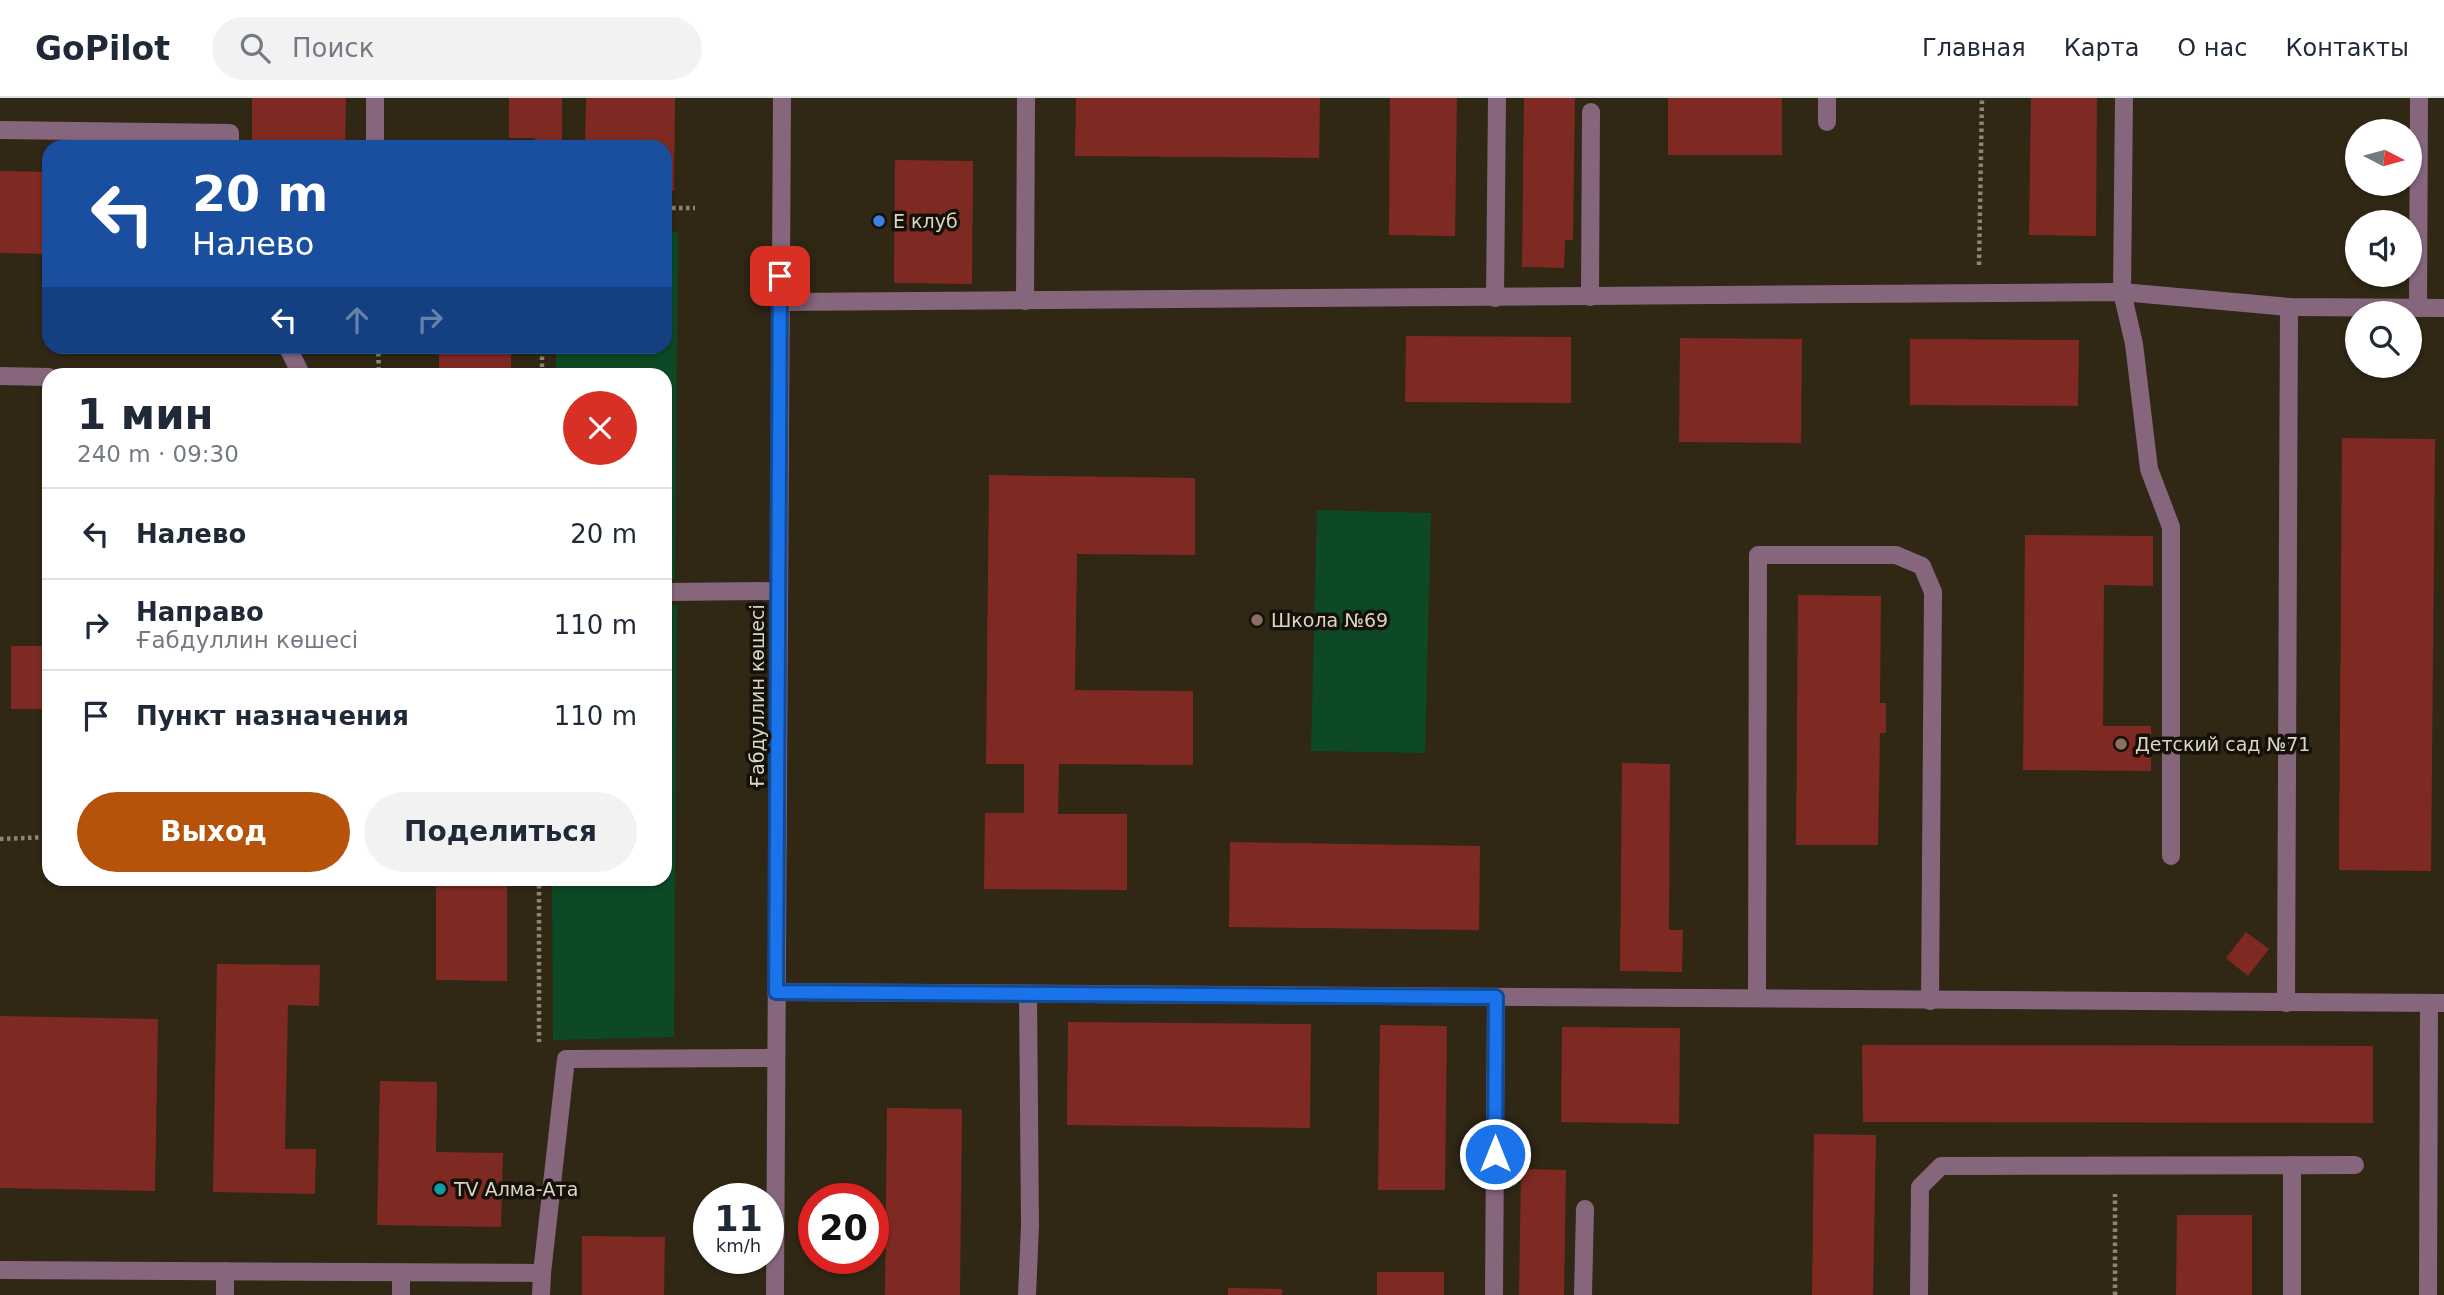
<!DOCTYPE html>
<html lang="ru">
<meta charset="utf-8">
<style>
body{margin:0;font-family:"DejaVu Sans",sans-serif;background:#f2f2f3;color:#1f2937;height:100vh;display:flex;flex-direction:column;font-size:26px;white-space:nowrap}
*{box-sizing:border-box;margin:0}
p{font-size:23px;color:#747a83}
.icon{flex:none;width:38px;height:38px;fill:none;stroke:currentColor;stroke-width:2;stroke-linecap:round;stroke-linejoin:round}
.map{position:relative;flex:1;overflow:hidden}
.sheet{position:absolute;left:42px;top:270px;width:630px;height:518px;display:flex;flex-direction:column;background:#fff;border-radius:21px;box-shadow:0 2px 5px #0004}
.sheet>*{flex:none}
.guide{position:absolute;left:42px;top:42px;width:630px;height:214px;border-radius:21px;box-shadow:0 2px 5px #0004;background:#1a4fa0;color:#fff;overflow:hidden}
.needle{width:46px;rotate:96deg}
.controls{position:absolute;left:2345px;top:21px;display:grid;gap:14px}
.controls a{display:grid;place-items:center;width:77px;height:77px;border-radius:50%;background:#fff;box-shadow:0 2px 5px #0004;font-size:35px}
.speed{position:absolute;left:693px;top:1085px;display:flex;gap:14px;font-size:35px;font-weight:700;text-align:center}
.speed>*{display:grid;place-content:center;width:91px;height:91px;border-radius:50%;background:#fff;box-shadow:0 2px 5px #0004;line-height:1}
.speed small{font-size:18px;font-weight:400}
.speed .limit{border:10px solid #d22;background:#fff;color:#111}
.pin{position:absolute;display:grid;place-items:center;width:60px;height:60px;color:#fff;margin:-30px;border-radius:14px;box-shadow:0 4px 10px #0006}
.me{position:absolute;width:77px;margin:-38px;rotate:0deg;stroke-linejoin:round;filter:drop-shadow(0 0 5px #0008)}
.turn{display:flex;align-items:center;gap:24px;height:147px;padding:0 35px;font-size:32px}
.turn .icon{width:91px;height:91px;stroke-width:2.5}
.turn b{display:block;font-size:49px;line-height:60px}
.lanes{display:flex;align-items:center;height:66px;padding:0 35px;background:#0003;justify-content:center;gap:35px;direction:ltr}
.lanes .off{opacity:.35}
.round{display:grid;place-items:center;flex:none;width:74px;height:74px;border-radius:37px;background:#f2f2f3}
.overview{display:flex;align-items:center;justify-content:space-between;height:119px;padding:0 35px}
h1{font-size:42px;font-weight:700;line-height:52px}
.action{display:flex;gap:14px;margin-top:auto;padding:14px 35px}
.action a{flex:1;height:80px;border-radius:42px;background:#b45309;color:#fff;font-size:28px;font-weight:700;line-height:80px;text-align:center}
.action a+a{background:#f2f2f3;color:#1f2937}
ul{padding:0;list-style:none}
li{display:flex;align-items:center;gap:21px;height:91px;padding:0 35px;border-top:2px solid #e0e1e3}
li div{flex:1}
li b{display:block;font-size:26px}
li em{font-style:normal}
header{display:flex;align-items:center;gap:42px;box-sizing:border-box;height:98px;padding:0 35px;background:#fff;border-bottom:2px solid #e0e1e3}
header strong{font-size:33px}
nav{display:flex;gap:38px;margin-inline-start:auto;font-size:24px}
.search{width:490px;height:63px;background:#f2f2f3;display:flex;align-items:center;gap:18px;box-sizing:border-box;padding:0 24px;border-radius:38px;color:#747a83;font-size:26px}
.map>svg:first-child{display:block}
.green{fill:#0d4925}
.building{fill:#7e2a22}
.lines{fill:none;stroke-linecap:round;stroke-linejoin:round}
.path{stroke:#8c8577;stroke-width:4.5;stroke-dasharray:3.5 3.5;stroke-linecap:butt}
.minor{stroke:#86667d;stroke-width:18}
.route-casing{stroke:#114b97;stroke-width:18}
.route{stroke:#1a73e8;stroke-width:12}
.shop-dot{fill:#3f7fe0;stroke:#151109;stroke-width:2.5}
.education-dot{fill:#8d6e63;stroke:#151109;stroke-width:2.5}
.culture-dot{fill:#0f9aa8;stroke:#151109;stroke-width:2.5}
.labels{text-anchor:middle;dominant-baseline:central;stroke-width:7;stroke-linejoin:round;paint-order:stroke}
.poi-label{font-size:19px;fill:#dad5c9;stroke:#151109;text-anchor:start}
.street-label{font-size:19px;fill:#dad5c9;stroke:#151109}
</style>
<header>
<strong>GoPilot</strong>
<div class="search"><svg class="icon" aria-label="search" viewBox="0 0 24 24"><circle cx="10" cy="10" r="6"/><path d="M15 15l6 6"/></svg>Поиск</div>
<nav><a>Главная</a><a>Карта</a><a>О нас</a><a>Контакты</a></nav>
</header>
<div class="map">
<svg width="2444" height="1197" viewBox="0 0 2444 1197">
<rect width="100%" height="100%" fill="#302715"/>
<g class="green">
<polygon points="665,134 678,134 675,481 665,481 665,276 556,276 556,249 665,248"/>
<polygon points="1317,412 1431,415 1425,655 1311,653"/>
<polygon points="665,507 677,507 674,939 553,942 552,781 665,780"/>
</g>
<g class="building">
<polygon points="252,0 346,0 345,49 252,49"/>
<polygon points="509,0 562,0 562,49 535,49 535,40 509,40"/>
<polygon points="586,0 675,0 674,93 665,93 665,49 585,49"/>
<polygon points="1076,0 1320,0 1319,60 1075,58"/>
<polygon points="1390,0 1457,0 1455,138 1389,137"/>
<polygon points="1524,0 1575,0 1573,142 1565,142 1564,170 1522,169"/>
<rect x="1668" y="0" width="114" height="57"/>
<polygon points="2031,0 2097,0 2096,138 2029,137"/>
<polygon points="895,62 973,63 972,186 894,185"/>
<polygon points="0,73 49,74 49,156 0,155"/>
<polygon points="1406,238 1571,239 1571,305 1405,304"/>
<polygon points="1680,240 1802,241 1801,345 1679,344"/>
<polygon points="1910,241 2079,242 2078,308 1910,307"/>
<rect x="439" y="248" width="72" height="28"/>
<polygon points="2342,340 2435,341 2431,773 2339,772"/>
<polygon points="989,377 1195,380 1195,457 1077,456 1075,592 1193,593 1193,667 1059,666 1058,716 1127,716 1127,792 984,791 985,715 1024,715 1024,666 986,666"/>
<polygon points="2025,437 2153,438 2153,488 2104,487 2103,628 2151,628 2151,673 2023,672"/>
<polygon points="1798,497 1881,498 1880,605 1886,605 1886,635 1880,635 1878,747 1796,747"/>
<rect x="11" y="548" width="38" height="63"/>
<polygon points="1622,665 1670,666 1669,832 1683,832 1682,874 1620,873"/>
<polygon points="1230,744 1480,748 1479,832 1229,829"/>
<polygon points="436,780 507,780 507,883 436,882"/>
<polygon points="2246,834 2269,851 2248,878 2226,860"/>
<polygon points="217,866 320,867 319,908 288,907 285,1051 316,1051 315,1096 213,1094"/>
<polygon points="0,918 158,921 155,1093 0,1090"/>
<polygon points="1068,924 1311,926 1310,1030 1067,1027"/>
<polygon points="1380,927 1447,928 1445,1092 1378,1092"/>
<polygon points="1562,929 1680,930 1679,1026 1561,1024"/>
<polygon points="1862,947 2373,948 2373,1025 1863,1024"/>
<polygon points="380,983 437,984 436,1054 503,1055 501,1129 377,1127"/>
<polygon points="887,1010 962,1011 960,1197 885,1197"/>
<polygon points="1814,1036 1876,1037 1873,1197 1812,1197"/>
<polygon points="1521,1071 1566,1072 1564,1197 1519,1197"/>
<polygon points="2177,1117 2252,1117 2252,1197 2176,1197"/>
<polygon points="582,1138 665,1139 664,1197 582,1197"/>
<rect x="1377" y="1174" width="67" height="23"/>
<polygon points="1228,1190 1282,1191 1282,1197 1228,1197"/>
</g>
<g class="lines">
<g class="path">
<polyline points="665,110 695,110"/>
<polyline points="1979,167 1982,0"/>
<polyline points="378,248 379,276"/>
<polyline points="542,276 542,248"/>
<polyline points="0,741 49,739"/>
<polyline points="539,780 539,944"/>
<polyline points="2115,1197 2115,1096"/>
</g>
<g class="minor">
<polyline points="375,0 375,49"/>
<polyline points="2124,0 2122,194 2134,246 2149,371 2171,429 2171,758"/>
<polyline points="1827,24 1827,0"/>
<polyline points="0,32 230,35 230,49"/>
<polyline points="1590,199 1591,14"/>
<polyline points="1495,200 1497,0"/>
<polyline points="1025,203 1026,0"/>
<polyline points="780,204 2122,194 2289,209 2444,210"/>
<polyline points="2418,210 2419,0"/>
<polyline points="287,248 301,276"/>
<polyline points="0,278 49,279"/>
<polyline points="665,494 778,493"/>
<polyline points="776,894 2444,905"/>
<polyline points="1757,900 1758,457 1896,457 1922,468 1933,494 1930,903"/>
<polyline points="2286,905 2289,209"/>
<polyline points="0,1172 542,1175"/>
<polyline points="401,1175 401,1197"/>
<polyline points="225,1197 225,1173"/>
<polyline points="541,1197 542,1175 566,961 776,960"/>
<polyline points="775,1197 782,0"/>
<polyline points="1027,1197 1030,1128 1028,896"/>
<polyline points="1494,1197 1496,899"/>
<polyline points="1583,1197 1585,1111"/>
<polyline points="1919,1197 1920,1089 1941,1068 2355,1067"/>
<polyline points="2292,1197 2292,1067"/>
<polyline points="2428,1197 2429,905"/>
</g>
</g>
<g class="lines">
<defs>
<polyline id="route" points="780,178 776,894 1496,899 1495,1056"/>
</defs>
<use href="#route" class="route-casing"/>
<use href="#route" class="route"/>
</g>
<circle class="shop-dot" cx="879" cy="123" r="7"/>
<g class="education-dot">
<circle cx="1257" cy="522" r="7"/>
<circle cx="2121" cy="646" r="7"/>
</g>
<circle class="culture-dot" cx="440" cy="1091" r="7"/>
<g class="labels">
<g class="poi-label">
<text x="893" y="123">Е клуб</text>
<text x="1271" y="522">Школа №69</text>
<text x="2135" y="646">Детский сад №71</text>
<text x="454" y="1091">ТV Алма-Ата</text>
</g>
<g class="street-label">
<text transform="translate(757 598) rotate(-90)">Ғабдуллин көшесі</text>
</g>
</g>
</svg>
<div class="controls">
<a><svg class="needle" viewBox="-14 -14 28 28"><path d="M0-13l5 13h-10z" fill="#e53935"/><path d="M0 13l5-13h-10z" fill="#747a83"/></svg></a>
<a><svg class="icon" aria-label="sound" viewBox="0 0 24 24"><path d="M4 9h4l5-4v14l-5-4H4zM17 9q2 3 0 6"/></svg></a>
<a><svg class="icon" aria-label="search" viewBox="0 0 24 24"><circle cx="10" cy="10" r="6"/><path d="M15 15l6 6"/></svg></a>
</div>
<div class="speed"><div>11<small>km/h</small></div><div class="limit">20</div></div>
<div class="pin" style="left:780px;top:178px;background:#d93025"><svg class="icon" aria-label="arrive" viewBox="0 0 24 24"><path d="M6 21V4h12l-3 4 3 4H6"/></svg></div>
<svg class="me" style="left:1495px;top:1056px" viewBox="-20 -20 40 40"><circle r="17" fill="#1a73e8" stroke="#fff" stroke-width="3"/><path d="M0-11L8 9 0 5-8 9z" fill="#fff"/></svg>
<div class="guide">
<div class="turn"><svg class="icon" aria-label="left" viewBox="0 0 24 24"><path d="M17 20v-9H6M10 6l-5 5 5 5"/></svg><div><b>20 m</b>Налево</div></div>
<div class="lanes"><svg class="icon" aria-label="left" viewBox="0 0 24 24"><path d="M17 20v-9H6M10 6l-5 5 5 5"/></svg><svg class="icon off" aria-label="ahead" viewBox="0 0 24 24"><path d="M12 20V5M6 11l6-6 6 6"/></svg><svg class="icon off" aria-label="right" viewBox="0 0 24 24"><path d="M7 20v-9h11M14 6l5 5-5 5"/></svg></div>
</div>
<section class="sheet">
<div class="overview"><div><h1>1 мин</h1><p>240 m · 09:30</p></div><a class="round" style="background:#d93025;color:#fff"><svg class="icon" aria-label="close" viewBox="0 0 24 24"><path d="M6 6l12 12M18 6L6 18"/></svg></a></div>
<ul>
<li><svg class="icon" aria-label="left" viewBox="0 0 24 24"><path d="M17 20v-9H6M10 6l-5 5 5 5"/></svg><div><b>Налево</b></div><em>20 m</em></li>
<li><svg class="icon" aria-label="right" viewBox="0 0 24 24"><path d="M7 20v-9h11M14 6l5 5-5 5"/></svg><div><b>Направо</b><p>Ғабдуллин көшесі</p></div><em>110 m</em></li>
<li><svg class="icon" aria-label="arrive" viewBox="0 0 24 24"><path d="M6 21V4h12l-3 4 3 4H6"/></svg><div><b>Пункт назначения</b></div><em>110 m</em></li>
</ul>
<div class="action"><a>Выход</a><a>Поделиться</a></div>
</section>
</div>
